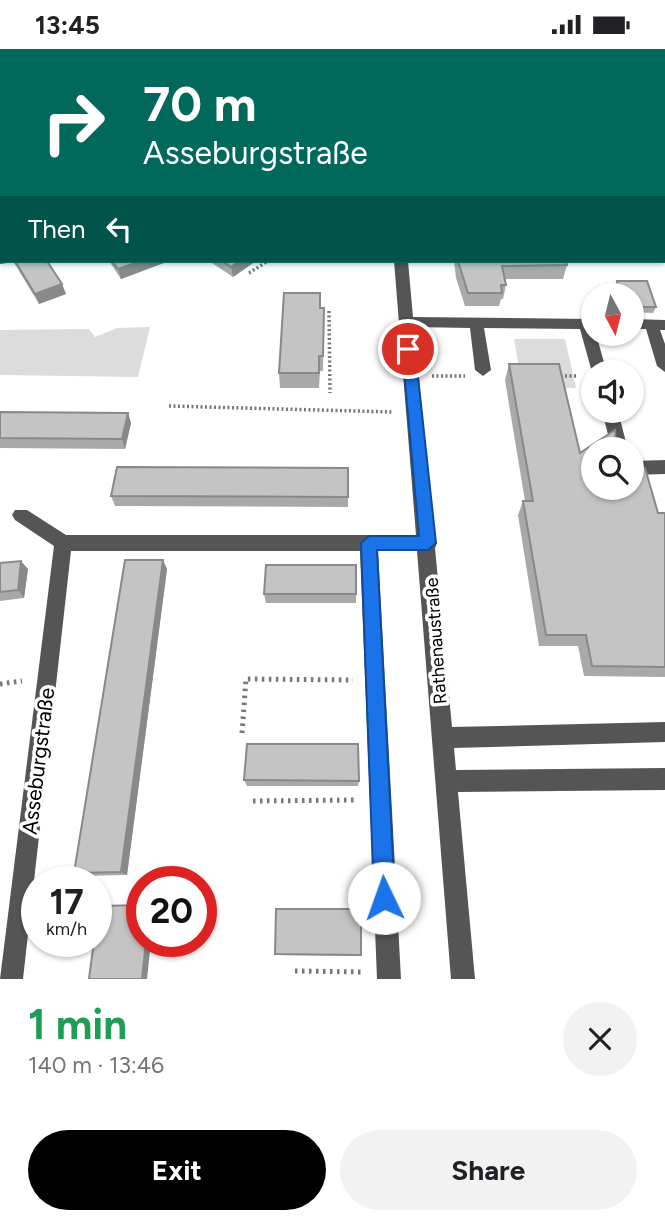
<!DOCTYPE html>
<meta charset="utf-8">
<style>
body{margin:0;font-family:Figtree,sans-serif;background:#f2f2f2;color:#202124;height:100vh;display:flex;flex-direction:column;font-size:26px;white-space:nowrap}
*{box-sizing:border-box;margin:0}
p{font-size:23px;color:#757577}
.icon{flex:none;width:38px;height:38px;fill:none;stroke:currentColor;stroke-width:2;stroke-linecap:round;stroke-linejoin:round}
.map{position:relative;height:930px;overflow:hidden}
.sheet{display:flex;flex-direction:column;background:#fff;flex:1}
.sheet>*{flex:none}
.hud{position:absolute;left:0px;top:0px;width:665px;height:214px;box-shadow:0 2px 5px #0004;background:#00695c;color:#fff;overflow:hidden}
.needle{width:46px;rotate:173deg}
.tools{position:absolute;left:581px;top:234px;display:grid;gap:14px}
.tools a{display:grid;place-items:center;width:63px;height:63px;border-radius:50%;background:#fff;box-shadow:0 2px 5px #0004;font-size:35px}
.speed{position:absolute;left:21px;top:817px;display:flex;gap:14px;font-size:35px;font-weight:700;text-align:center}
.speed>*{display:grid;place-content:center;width:91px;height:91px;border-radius:50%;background:#fff;box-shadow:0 2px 5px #0004;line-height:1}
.speed small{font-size:18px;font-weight:400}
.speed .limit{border:10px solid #d22;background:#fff;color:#111}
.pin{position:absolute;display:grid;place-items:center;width:60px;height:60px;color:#fff;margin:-30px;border:4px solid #fff;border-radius:50%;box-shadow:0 2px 7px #0007}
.me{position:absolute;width:77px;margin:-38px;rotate:357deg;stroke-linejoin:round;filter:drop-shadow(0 0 5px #0008)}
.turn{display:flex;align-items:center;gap:24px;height:147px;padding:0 28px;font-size:32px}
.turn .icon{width:91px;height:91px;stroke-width:2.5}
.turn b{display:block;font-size:49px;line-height:60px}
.then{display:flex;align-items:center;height:66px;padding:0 28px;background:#0003;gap:14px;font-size:26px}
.round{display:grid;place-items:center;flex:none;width:74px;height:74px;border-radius:37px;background:#f2f2f2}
.overview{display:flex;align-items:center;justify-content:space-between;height:119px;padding:0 28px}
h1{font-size:42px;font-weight:700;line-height:52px;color:#1e9e55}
.action{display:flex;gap:14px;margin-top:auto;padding:14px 28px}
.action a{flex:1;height:80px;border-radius:42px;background:#000;color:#fff;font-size:28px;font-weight:700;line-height:80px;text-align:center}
.action a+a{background:#f2f2f2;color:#202124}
.status{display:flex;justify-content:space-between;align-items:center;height:49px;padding:0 35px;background:#fff;direction:ltr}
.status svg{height:19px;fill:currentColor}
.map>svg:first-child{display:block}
.green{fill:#dcdcdc}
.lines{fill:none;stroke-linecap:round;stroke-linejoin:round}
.path-far2{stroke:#777;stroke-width:2.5;stroke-dasharray:1 2.5;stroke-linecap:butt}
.path-far1{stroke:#777;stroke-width:3.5;stroke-dasharray:2 2.5;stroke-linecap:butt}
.path{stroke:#777;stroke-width:5;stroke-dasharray:2.5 4.5;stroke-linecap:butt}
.minor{fill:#555;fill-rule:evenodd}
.wall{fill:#a9a9a9}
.shaded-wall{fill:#898989}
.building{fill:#c4c4c4;stroke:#898989;stroke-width:2}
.route{fill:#1a73e8;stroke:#114b97;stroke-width:2}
.labels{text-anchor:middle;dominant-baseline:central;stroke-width:7;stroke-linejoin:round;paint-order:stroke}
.street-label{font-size:18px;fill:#000;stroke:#fff}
.near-street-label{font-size:21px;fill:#000;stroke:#fff}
</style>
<div class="status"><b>13:45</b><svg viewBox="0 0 49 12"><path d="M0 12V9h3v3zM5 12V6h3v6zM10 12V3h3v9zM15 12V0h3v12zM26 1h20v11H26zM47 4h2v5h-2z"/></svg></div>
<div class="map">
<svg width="665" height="930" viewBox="0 0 665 930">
<rect width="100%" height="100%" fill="#fff"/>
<g class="green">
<polygon points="150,278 138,328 0,326 0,281 89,280 95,288 117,279"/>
<polygon points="514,290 565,290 576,339 565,339 561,325 520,325"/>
</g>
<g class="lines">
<g class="path-far2">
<polyline points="245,2 248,0"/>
<polyline points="598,2 600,0"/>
<polyline points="0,105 2,103"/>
</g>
<g class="path-far1">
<polyline points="249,224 268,212"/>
<polyline points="329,262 330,344"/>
<polyline points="432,327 465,327"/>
<polyline points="556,327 578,327"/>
<polyline points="169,357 393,363"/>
</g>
<g class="path">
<polyline points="0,635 22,632"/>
<polyline points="242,684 246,630 353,631"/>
<polyline points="253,752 357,751"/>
<polyline points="295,922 363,923"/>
</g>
<g class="minor">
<polygon points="145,0 163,0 144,2"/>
<polygon points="357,0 367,0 368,2 358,2"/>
<rect x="0" y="17" width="2" height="6"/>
<polygon points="0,207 2,212 8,212 7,214 0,215"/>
<polygon points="394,212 408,212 413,268 593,270 593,285 596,285 607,324 593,324 593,327 580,280 484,279 491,321 483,327 475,321 470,279 414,278 434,488 437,494 435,499 452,678 665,673 665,693 454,699 456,721 665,719 665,741 458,743 475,930 451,930 417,502 378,502 401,930 377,930 360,502 71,502 23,930 0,930 54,497 15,471 12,466 15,461 27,461 66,486 416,486"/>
<polygon points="632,270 665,271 665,281 660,281 665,295 665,323 657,317 646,280 632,280"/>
<polygon points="602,362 618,362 628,401 612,401"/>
<polygon points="665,411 665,425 632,426 632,412"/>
</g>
</g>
<g class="wall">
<polygon points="7,0 62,0 62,2 8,2"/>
<rect x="663" y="5" width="2" height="142"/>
<polygon points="13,212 47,212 62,235 66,245 39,255"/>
<polygon points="109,212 169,212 121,230"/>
<polygon points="209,212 252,212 253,214 233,228"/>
<polygon points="454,212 566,212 567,216 563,230 505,230 506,236 503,250 501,250 499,257 465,257 456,229"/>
<polygon points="617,232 656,258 653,264 632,263 632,247 617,247 614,237"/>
<polygon points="324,259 323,322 320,322 319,339 280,339 279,324"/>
<polygon points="509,315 580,404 593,401 658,464 665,464 665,628 584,627 578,597 539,597 518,466 523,452 525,452 505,331"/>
<polygon points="0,363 128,364 131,374 125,400 0,399"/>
<polygon points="348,419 348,458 115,457 111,447"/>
<polygon points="0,514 28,520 24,549 0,552"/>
<polygon points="167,520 127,826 81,827 74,824"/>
<polygon points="264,545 356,545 356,554 266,554"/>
<polygon points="244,731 359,732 358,737 247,737"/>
<polygon points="275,905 361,906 360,907 276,906"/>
</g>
<g class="shaded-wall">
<polygon points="141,212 169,212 121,230 118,220"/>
<polygon points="240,212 252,212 253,214 233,228 231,218"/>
<polygon points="62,235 66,245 39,255 35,245"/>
<polygon points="128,364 131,374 125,400 122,390"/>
<polygon points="163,511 167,520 127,826 121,823"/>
<polygon points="21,512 28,520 24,549 18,541"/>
<polygon points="146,892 151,892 147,930 142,930"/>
</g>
<g class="building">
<rect x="407" y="0" width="58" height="2"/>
<rect x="663" y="5" width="2" height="126"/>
<polygon points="2,175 2,190 0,187 0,176"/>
<polygon points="15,212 47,212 62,235 35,245"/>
<polygon points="112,212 141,212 118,220"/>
<polygon points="222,212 240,212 231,218"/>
<polygon points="458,212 566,212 567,216 502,217 506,236 501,236 502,244 468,244"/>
<polygon points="617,232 647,232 656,258 632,258 632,247 621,247"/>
<polygon points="284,244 320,244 320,259 324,259 323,307 319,307 319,324 279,324"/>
<polygon points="509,315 559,315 580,404 615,381 616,401 593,401 593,439 632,439 632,419 645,419 658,464 665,464 665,618 592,617 586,586 546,586 523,452 533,452"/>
<polygon points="0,363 128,364 122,390 0,389"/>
<polygon points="117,418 348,419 348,448 111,447"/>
<polygon points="125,511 163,511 121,823 74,824"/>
<polygon points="21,512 18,541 0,543 0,514"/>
<polygon points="266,516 356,516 356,545 264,545"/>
<polygon points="247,695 358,695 359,732 244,731"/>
<polygon points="142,856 142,892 146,892 142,930 89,930 94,892 96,892 96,879 99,857"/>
<polygon points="276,860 361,860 361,906 275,905"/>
</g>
<polygon class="route" points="408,295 415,300 436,494 428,501 377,501 395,849 392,856 384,860 377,856 374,849 361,494 369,487 419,487 402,300"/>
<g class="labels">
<g class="street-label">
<text transform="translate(436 592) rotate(-94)">Rathenaustraße</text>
</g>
<g class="near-street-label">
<text transform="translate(38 712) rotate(-83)">Asseburgstraße</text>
</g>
</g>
</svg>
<div class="tools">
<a><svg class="needle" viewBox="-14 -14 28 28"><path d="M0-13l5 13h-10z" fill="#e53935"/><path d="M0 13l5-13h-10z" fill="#757577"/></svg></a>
<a><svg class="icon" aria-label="sound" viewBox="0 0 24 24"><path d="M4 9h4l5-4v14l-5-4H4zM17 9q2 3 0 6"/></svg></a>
<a><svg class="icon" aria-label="search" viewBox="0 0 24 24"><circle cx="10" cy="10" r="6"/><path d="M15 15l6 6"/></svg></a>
</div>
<div class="speed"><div>17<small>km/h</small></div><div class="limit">20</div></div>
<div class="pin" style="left:408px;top:300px;background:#d93025"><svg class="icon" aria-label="arrive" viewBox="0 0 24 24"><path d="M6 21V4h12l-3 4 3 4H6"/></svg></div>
<svg class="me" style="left:384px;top:849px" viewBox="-20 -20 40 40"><circle r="19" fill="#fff"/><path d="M0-13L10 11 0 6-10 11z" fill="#1a73e8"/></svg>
<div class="hud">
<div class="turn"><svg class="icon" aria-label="right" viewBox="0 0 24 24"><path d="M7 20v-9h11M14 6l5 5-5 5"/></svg><div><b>70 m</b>Asseburgstraße</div></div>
<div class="then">Then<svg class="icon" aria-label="left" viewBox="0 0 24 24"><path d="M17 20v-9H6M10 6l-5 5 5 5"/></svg></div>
</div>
</div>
<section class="sheet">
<div class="overview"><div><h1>1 min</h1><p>140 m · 13:46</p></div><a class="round"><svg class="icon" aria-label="close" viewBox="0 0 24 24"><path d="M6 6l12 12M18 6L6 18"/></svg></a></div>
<div class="action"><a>Exit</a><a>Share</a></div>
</section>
